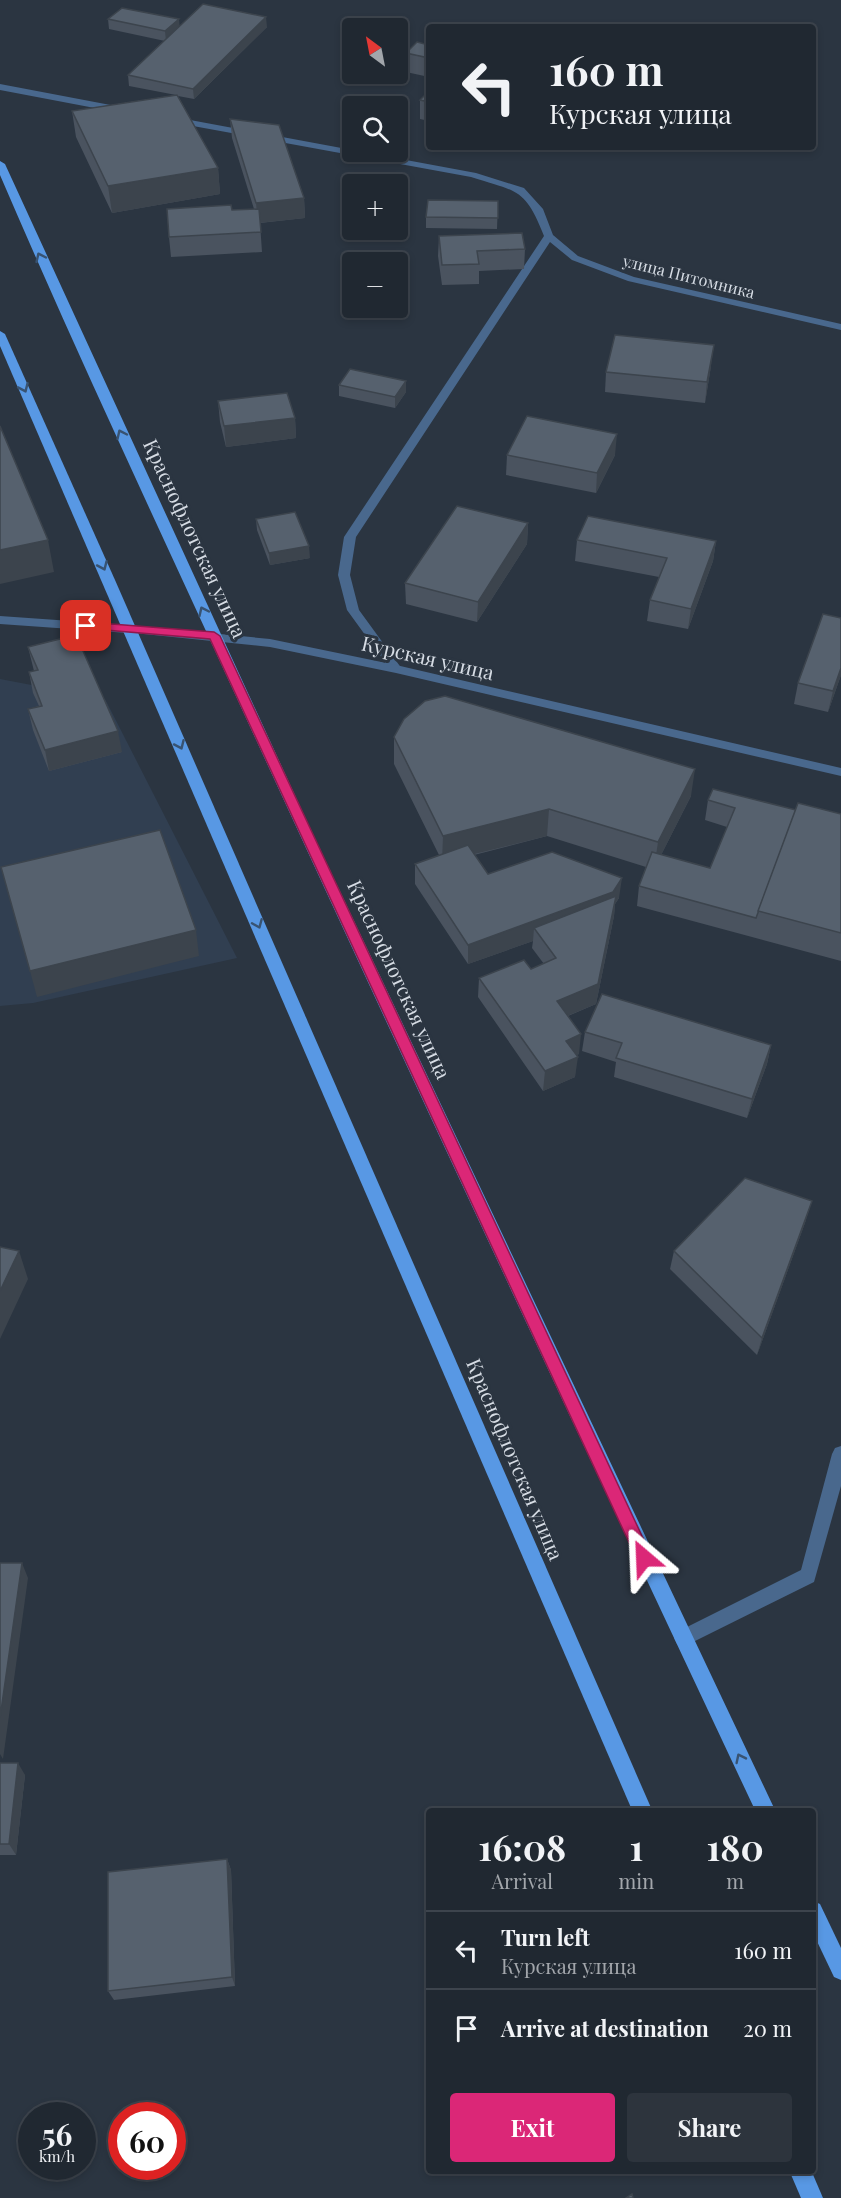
<!DOCTYPE html>
<meta charset="utf-8">
<style>
body{margin:0;font-family:"Playfair Display",serif;background:#2d343d;color:#f1f3f6;height:100vh;display:flex;flex-direction:column;font-size:22px;white-space:nowrap}
*{box-sizing:border-box;margin:0}
p{font-size:20px;color:#a2a6ab}
.icon{flex:none;width:33px;height:33px;fill:none;stroke:currentColor;stroke-width:2;stroke-linecap:round;stroke-linejoin:round}
.map{position:relative;flex:1;overflow:hidden}
.details{position:absolute;left:426px;top:1808px;width:390px;height:366px;display:flex;flex-direction:column;background:#202831;border-radius:6px;box-shadow:0 3px 9px #0003,0 0 0 2px #3d444d}
.details>*{flex:none}
.guide{position:absolute;left:426px;top:24px;width:390px;height:126px;border-radius:6px;box-shadow:0 3px 9px #0003,0 0 0 2px #3d444d;background:#202831;color:#f1f3f6;overflow:hidden}
.needle{width:39px;rotate:328deg}
.fabs{position:absolute;left:342px;top:18px;display:grid;gap:12px}
.fabs a{display:grid;place-items:center;width:66px;height:66px;border-radius:6px;background:#202831;box-shadow:0 3px 9px #0003,0 0 0 2px #3d444d;font-size:30px}
.speed{position:absolute;left:18px;top:2102px;display:flex;gap:12px;font-size:30px;font-weight:700;text-align:center}
.speed>*{display:grid;place-content:center;width:78px;height:78px;border-radius:50%;background:#202831;box-shadow:0 3px 9px #0003,0 0 0 2px #3d444d;line-height:1}
.speed small{font-size:15px;font-weight:400}
.speed .limit{border:9px solid #d22;background:#fff;color:#111}
.pin{position:absolute;display:grid;place-items:center;width:51px;height:51px;color:#fff;margin:-26px;border-radius:12px;box-shadow:0 3px 9px #0006}
.me{position:absolute;width:66px;margin:-33px;rotate:334deg;stroke-linejoin:round;filter:drop-shadow(0 0 4px #0008)}
.turn{display:flex;align-items:center;gap:21px;height:126px;padding:0 24px;font-size:27px}
.turn .icon{width:78px;height:78px;stroke-width:2.5}
.turn b{display:block;font-size:42px;line-height:51px}
.eta{display:flex;justify-content:space-evenly;align-items:center;height:102px;text-align:center}
.eta b{font-size:36px;font-weight:700;line-height:42px}
.cta{display:flex;gap:12px;margin-top:auto;padding:12px 24px}
.cta a{flex:1;height:69px;border-radius:6px;background:#db2777;color:#fff;font-size:24px;font-weight:700;line-height:69px;text-align:center}
.cta a+a{background:#2d343d;color:#f1f3f6}
ul{padding:0;list-style:none}
li{display:flex;align-items:center;gap:18px;height:78px;padding:0 24px;border-top:2px solid #3d444d}
li div{flex:1}
li b{display:block;font-size:22px}
li em{font-style:normal}
.map>svg:first-child{display:block}
.built{fill:#313f51}
.lines{fill:none;stroke-linecap:round;stroke-linejoin:round}
.minor{fill:#49688d;fill-rule:evenodd}
.tertiary{fill:#49688d;fill-rule:evenodd}
.primary{fill:#5898e4;fill-rule:evenodd}
.wall{fill:#4a535f}
.shaded-wall{fill:#3c444d}
.building{fill:#56616e;stroke:#3c444d;stroke-width:1.5}
.oneway{stroke:#385372}
.route{fill:#db2777;stroke:#8e194d;stroke-width:1.5}
.labels{text-anchor:middle;dominant-baseline:central;stroke-width:6;stroke-linejoin:round;paint-order:stroke}
.far-street-label{font-size:16px;fill:#d6dce4;stroke:#2b3541}
.street-label{font-size:20px;fill:#d6dce4;stroke:#2b3541}
</style>
<div class="map">
<svg width="841" height="2198" viewBox="0 0 841 2198">
<rect width="100%" height="100%" fill="#2b3541"/>
<polygon class="built" points="0,679 105,699 237,958 33,1003 0,1006"/>
<g class="lines">
<g class="minor">
<polygon points="0,84 121,107 125,110 121,113 0,90"/>
<path d="M 174,117 L 476,173 L 524,188 L 543,209 L 553,235 L 578,256 L 634,277 L 841,324 L 841,330 L 628,281 L 572,260 L 550,242 L 356,537 L 350,575 L 359,610 L 402,669 L 400,672 L 392,672 L 347,610 L 338,575 L 344,537 L 544,236 C 525,188 518,192 471,177 L 171,122 L 170,120 Z"/>
<polygon points="0,616 128,625 134,629 128,633 0,624"/>
<polygon points="841,1446 841,1486 814,1582 689,1644 683,1647 677,1644 674,1638 677,1632 801,1570 832,1454 835,1448"/>
</g>
<polygon class="tertiary" points="128,625 270,639 396,665 841,768 841,776 396,673 270,647 124,632 122,629"/>
<g class="primary">
<path d="M 0,161 L 5,164 L 310,828 L 775,1810 L 755,1810 C 588,1456 422,1100 258,744 C 171,554 82,366 0,175 Z"/>
<polygon points="0,331 5,334 115,580 652,1810 632,1810 0,346"/>
<polygon points="813,1901 820,1904 841,1948 841,1980 834,1977 813,1933"/>
<polygon points="789,2170 811,2170 823,2198 801,2198"/>
</g>
</g>
<g class="wall">
<polygon points="108,19 180,27 267,27 194,99 178,96 218,168 220,194 112,213 76,137 72,111 176,95 129,86 128,75 165,41 109,29"/>
<polygon points="429,45 429,77 406,72 406,53"/>
<polygon points="429,91 429,121 420,119 420,100"/>
<polygon points="230,119 304,198 305,218 260,223 262,252 171,257 169,237 254,209 232,138"/>
<polygon points="498,201 497,229 426,228 426,217"/>
<polygon points="439,236 525,249 524,269 479,271 479,284 442,285 438,256"/>
<polygon points="711,366 705,403 605,392 606,372"/>
<polygon points="339,385 406,392 395,408 339,396"/>
<polygon points="218,401 295,418 296,438 226,447 220,422"/>
<polygon points="507,455 615,455 596,493 506,475"/>
<polygon points="256,519 310,558 270,565 257,530"/>
<polygon points="528,523 527,544 477,622 406,604 405,583"/>
<polygon points="577,540 716,541 713,561 688,629 647,621 650,600 659,577 575,561"/>
<polygon points="841,618 841,675 828,712 794,704 798,683"/>
<polygon points="28,647 122,752 49,771 33,730 28,709 39,706 33,693 29,672 34,671"/>
<polygon points="394,737 691,796 661,855 710,868 727,827 705,820 708,800 841,814 841,961 752,937 753,935 752,937 637,906 639,886 646,867 547,836 474,855 488,874 619,898 615,904 614,916 596,1004 568,1016 579,1054 576,1055 575,1077 543,1091 478,997 479,978 531,969 544,964 532,948 533,941 468,964 415,884 415,864 439,855 394,764"/>
<polygon points="585,1032 771,1045 767,1064 747,1118 614,1077 616,1062 582,1051"/>
<polygon points="806,1220 757,1355 670,1269 674,1251"/>
<polygon points="0,1763 25,1775 16,1855 0,1855"/>
<polygon points="227,1859 231,1870 235,1986 114,2000 108,1991"/>
</g>
<g class="shaded-wall">
<polygon points="266,17 267,27 194,99 193,89"/>
<polygon points="179,19 180,30 166,41 165,31"/>
<polygon points="218,168 220,194 112,213 108,186"/>
<polygon points="304,198 305,218 258,223 256,203"/>
<polygon points="714,345 711,366 705,403 707,382"/>
<polygon points="406,381 406,392 395,408 395,397"/>
<polygon points="295,418 296,438 226,447 224,426"/>
<polygon points="617,434 615,455 596,493 597,473"/>
<polygon points="528,523 527,544 477,622 478,602"/>
<polygon points="48,540 54,572 0,584 0,550"/>
<polygon points="716,541 713,561 688,629 691,609"/>
<polygon points="309,546 310,558 270,565 269,553"/>
<polygon points="841,668 841,675 828,712 833,691"/>
<polygon points="118,731 122,752 49,771 45,750"/>
<polygon points="695,769 691,796 654,869 658,842"/>
<polygon points="549,809 547,836 442,862 443,836"/>
<polygon points="622,878 619,898 615,904 614,916 596,1004 555,1021 557,1001 598,984 534,928 533,941 468,964 468,945"/>
<polygon points="196,930 199,956 37,997 30,971"/>
<polygon points="581,1034 579,1054 564,1061 566,1041"/>
<polygon points="771,1045 767,1064 747,1118 752,1099"/>
<polygon points="578,1057 575,1077 543,1091 545,1071"/>
<polygon points="812,1201 806,1220 757,1355 762,1338"/>
<polygon points="19,1251 28,1279 0,1339 0,1291"/>
<polygon points="22,1563 28,1578 3,1759 0,1754 0,1718"/>
<polygon points="18,1763 25,1775 16,1855 9,1844"/>
<polygon points="227,1859 231,1870 235,1986 232,1977"/>
</g>
<g class="building">
<polygon points="203,4 266,17 193,89 128,75"/>
<polygon points="122,8 179,19 165,31 108,19"/>
<polygon points="417,42 429,45 429,58 406,53"/>
<polygon points="429,91 429,102 420,100"/>
<polygon points="177,95 218,168 108,186 72,111"/>
<polygon points="230,119 279,125 304,198 256,203"/>
<polygon points="428,200 498,201 498,218 426,217"/>
<polygon points="231,205 232,210 259,209 261,232 169,237 167,209"/>
<polygon points="522,233 525,249 477,251 479,264 442,265 439,236"/>
<polygon points="615,335 714,345 707,382 606,372"/>
<polygon points="350,369 406,381 395,397 339,385"/>
<polygon points="287,393 295,418 224,426 218,401"/>
<polygon points="527,416 617,434 597,473 507,455"/>
<polygon points="0,426 48,540 0,550"/>
<polygon points="457,506 528,523 478,602 405,583"/>
<polygon points="295,512 309,546 269,553 256,519"/>
<polygon points="588,516 716,541 691,609 650,600 667,558 577,540"/>
<polygon points="823,614 841,618 841,668 833,691 798,683"/>
<polygon points="76,635 118,731 45,750 28,709 42,706 29,672 38,670 28,647"/>
<polygon points="445,696 695,769 658,842 549,809 443,836 394,737 404,719 425,701"/>
<polygon points="713,789 796,810 756,918 639,886 652,852 710,868 735,808 708,800"/>
<polygon points="798,803 841,814 841,933 758,911"/>
<polygon points="160,830 196,930 30,971 1,867"/>
<polygon points="468,845 488,874 552,852 622,878 613,892 468,945 415,864"/>
<polygon points="616,896 598,984 557,1001 581,1034 566,1041 578,1057 545,1071 479,978 524,960 531,969 556,958 534,928"/>
<polygon points="602,994 771,1045 752,1099 616,1058 622,1043 585,1032"/>
<polygon points="745,1178 812,1201 762,1338 674,1251"/>
<polygon points="0,1247 19,1251 0,1291"/>
<polygon points="0,1563 22,1563 0,1718"/>
<polygon points="0,1763 18,1763 9,1844 0,1844"/>
<polygon points="227,1859 232,1977 108,1991 108,1872"/>
<polygon points="632,2194 633,2198 626,2198"/>
</g>
<defs><path id="oneway-chevron" d="M-2-3.5L2.5 0L-2 3.5" fill="none" stroke-width="1.6" stroke-linecap="round" stroke-linejoin="round" transform="scale(1.5)"/></defs>
<g class="oneway">
<use href="#oneway-chevron" transform="translate(40 257) rotate(-115)"/>
<use href="#oneway-chevron" transform="translate(24 388) rotate(66)"/>
<use href="#oneway-chevron" transform="translate(121 434) rotate(-115)"/>
<use href="#oneway-chevron" transform="translate(103 566) rotate(66)"/>
<use href="#oneway-chevron" transform="translate(203 611) rotate(-115)"/>
<use href="#oneway-chevron" transform="translate(180 745) rotate(66)"/>
<use href="#oneway-chevron" transform="translate(258 924) rotate(67)"/>
<use href="#oneway-chevron" transform="translate(740 1758) rotate(-116)"/>
</g>
<polygon class="route" points="86,622 214,632 220,636 650,1553 653,1558 650,1564 644,1566 639,1564 210,639 82,628 82,623"/>
<g class="labels">
<g class="far-street-label">
<text transform="translate(689 276) rotate(14)">улица Питомника</text>
</g>
<g class="street-label">
<text transform="translate(196 538) rotate(65)">Краснофлотская улица</text>
<text transform="translate(428 657) rotate(13)">Курская улица</text>
<text transform="translate(400 979) rotate(65)">Краснофлотская улица</text>
<text transform="translate(516 1459) rotate(67)">Краснофлотская улица</text>
</g>
</g>
</svg>
<div class="fabs">
<a><svg class="needle" viewBox="-14 -14 28 28"><path d="M0-13l5 13h-10z" fill="#e53935"/><path d="M0 13l5-13h-10z" fill="#a2a6ab"/></svg></a>
<a><svg class="icon" aria-label="search" viewBox="0 0 24 24"><circle cx="10" cy="10" r="6"/><path d="M15 15l6 6"/></svg></a>
<a>+</a>
<a>−</a>
</div>
<div class="speed"><div>56<small>km/h</small></div><div class="limit">60</div></div>
<div class="pin" style="left:86px;top:626px;background:#d93025"><svg class="icon" aria-label="arrive" viewBox="0 0 24 24"><path d="M6 21V4h12l-3 4 3 4H6"/></svg></div>
<svg class="me" style="left:644px;top:1558px" viewBox="-20 -20 40 40"><path d="M0-17L14 15 0 8-14 15z" fill="#db2777" stroke="#fff" stroke-width="4"/></svg>
<div class="guide">
<div class="turn"><svg class="icon" aria-label="left" viewBox="0 0 24 24"><path d="M17 20v-9H6M10 6l-5 5 5 5"/></svg><div><b>160 m</b>Курская улица</div></div>
</div>
<section class="details">
<div class="eta">
<div><b>16:08</b><p>Arrival</p></div>
<div><b>1</b><p>min</p></div>
<div><b>180</b><p>m</p></div>
</div>
<ul>
<li><svg class="icon" aria-label="left" viewBox="0 0 24 24"><path d="M17 20v-9H6M10 6l-5 5 5 5"/></svg><div><b>Turn left</b><p>Курская улица</p></div><em>160 m</em></li>
<li><svg class="icon" aria-label="arrive" viewBox="0 0 24 24"><path d="M6 21V4h12l-3 4 3 4H6"/></svg><div><b>Arrive at destination</b></div><em>20 m</em></li>
</ul>
<div class="cta"><a>Exit</a><a>Share</a></div>
</section>
</div>
